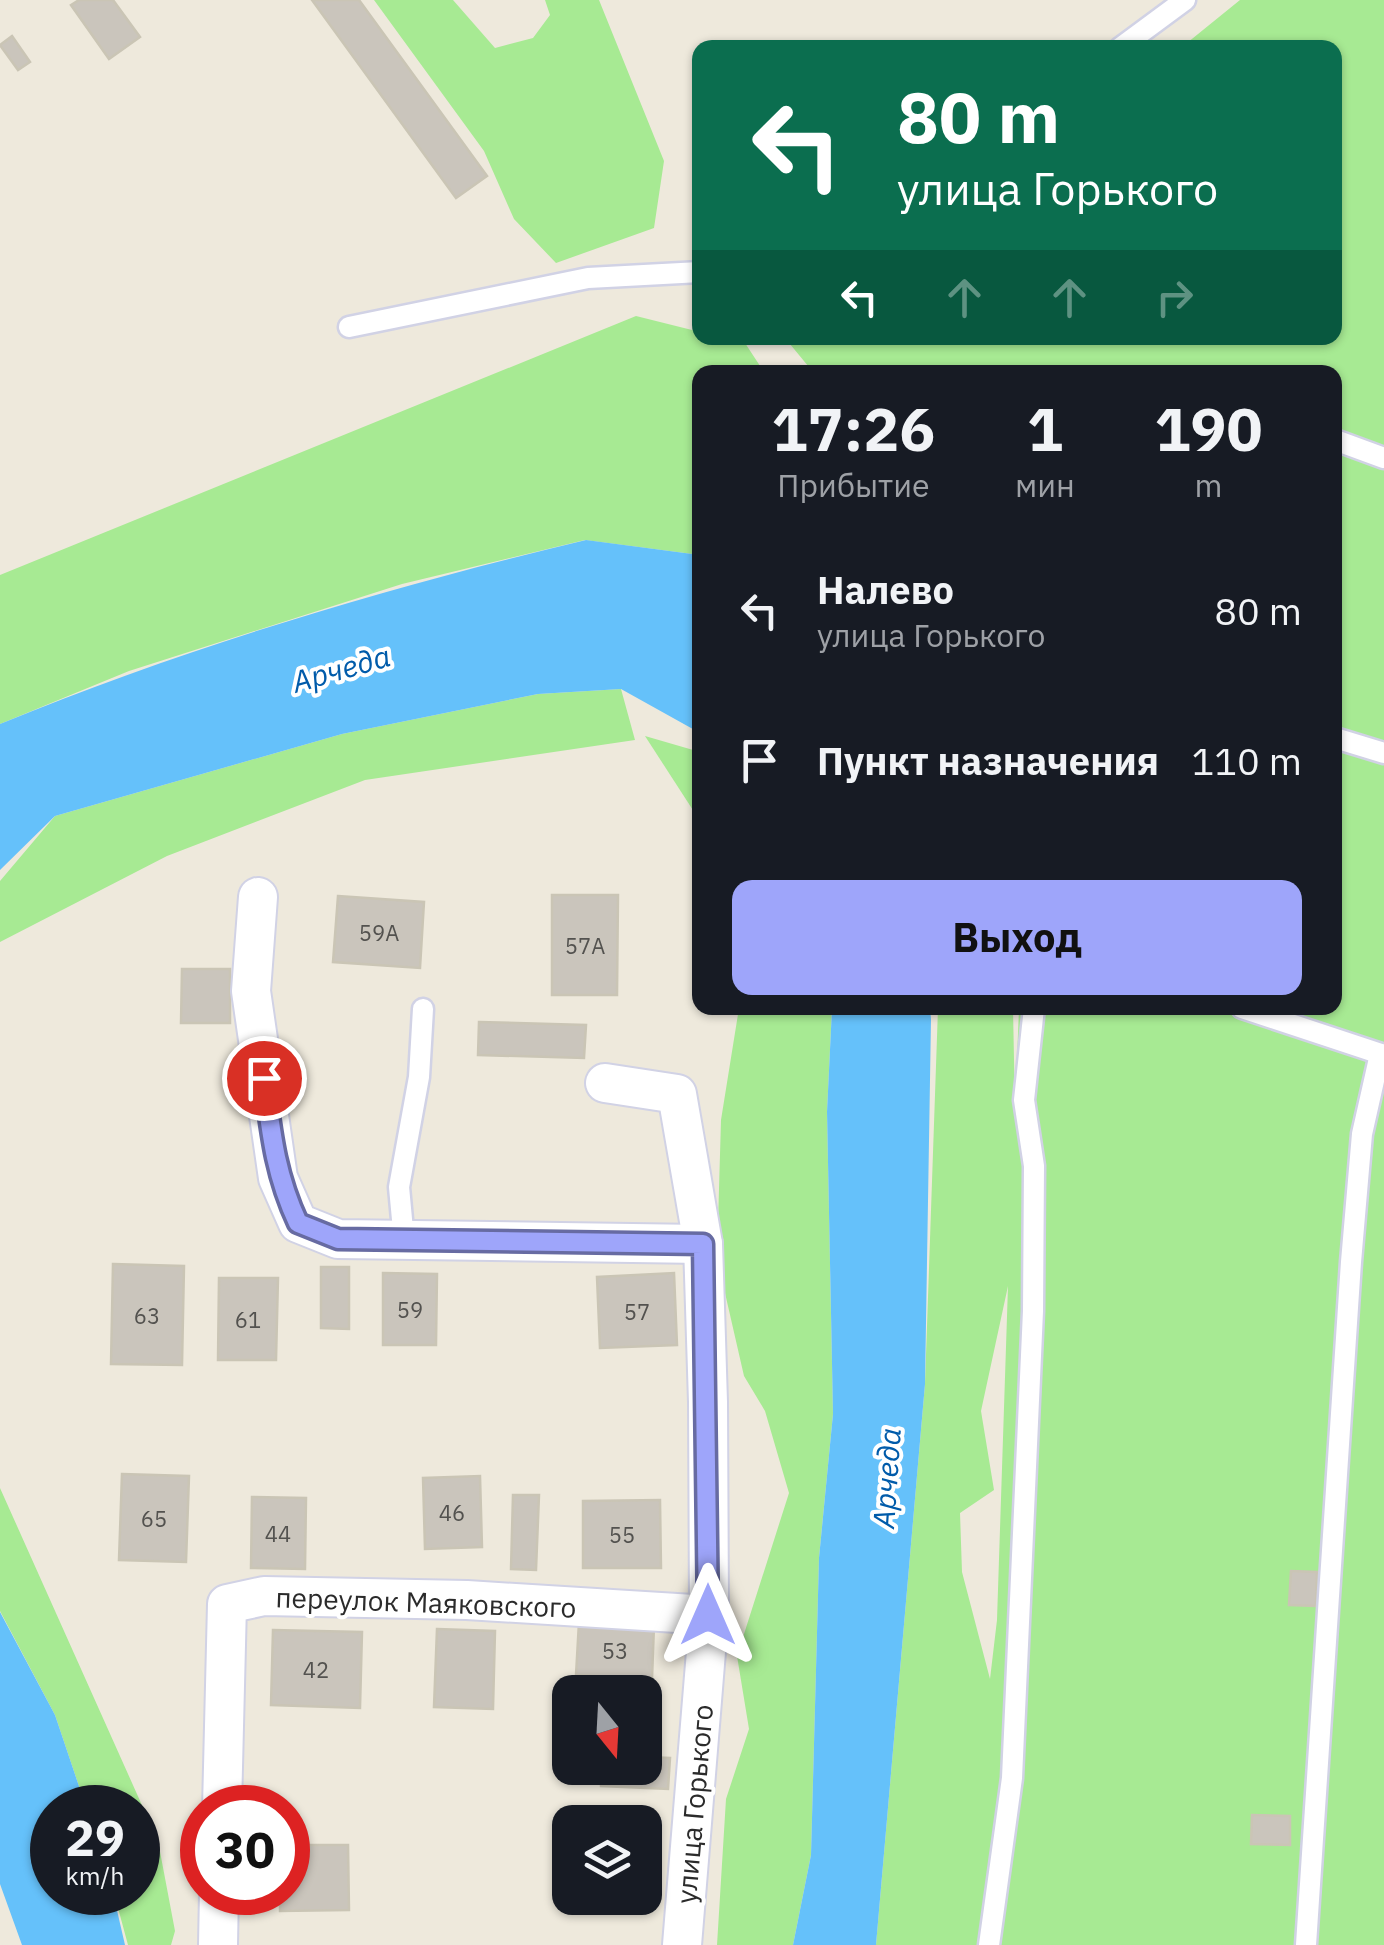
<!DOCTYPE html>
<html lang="ru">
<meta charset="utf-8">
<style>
body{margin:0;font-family:"IBM Plex Sans",sans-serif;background:#20242c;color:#f1f3f6;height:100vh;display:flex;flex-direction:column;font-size:38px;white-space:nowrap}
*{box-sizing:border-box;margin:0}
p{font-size:32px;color:#9ea1a6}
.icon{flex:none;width:55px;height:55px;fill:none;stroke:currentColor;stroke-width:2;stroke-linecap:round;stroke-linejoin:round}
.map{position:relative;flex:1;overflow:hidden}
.sheet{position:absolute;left:692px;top:365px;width:650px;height:650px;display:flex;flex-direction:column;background:#171b24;border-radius:20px;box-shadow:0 2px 8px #0004}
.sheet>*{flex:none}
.guide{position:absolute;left:692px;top:40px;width:650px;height:305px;border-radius:20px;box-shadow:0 2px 8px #0004;background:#0b6e4f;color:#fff;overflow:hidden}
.needle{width:65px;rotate:162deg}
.buttons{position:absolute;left:552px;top:1675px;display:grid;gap:20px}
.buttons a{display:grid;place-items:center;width:110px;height:110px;border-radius:20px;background:#171b24;box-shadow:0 2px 8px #0004;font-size:50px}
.speed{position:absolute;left:30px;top:1785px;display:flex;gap:20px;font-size:50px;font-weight:700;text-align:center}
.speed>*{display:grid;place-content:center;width:130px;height:130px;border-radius:50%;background:#171b24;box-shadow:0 2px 8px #0004;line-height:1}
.speed small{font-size:25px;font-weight:400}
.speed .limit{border:15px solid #d22;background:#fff;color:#111}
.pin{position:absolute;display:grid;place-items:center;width:85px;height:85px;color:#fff;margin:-42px;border:5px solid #fff;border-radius:50%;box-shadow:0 2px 10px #0007}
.me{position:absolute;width:110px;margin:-55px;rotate:0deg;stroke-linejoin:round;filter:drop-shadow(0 0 8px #0008)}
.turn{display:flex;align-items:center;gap:35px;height:210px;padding:0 40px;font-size:45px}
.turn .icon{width:130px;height:130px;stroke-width:2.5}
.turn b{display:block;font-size:70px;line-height:85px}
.lanes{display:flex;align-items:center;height:95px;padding:0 40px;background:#0003;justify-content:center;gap:50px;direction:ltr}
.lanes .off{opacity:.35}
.eta{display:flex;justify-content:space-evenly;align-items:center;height:170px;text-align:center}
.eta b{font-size:60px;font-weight:700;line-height:70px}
.primary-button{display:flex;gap:20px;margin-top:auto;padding:20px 40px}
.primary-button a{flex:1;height:115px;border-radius:20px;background:#9ea5fa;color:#111;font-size:40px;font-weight:700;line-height:115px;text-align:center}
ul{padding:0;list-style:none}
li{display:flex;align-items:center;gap:30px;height:150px;padding:0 40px}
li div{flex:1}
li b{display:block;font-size:38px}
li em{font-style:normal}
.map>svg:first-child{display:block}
.green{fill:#a7ea93;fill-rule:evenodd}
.water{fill:#65c1fa}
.building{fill:#cac5bc;stroke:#cac5b5;stroke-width:2.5}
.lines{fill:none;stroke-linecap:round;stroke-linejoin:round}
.service-casing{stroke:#d1d2e5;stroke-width:25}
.minor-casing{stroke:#d1d2e5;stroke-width:42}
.service{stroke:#fff;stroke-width:20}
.minor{stroke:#fff;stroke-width:38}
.route-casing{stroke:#676ba2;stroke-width:25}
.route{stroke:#9ea5fa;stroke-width:18}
.labels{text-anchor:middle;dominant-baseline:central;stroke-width:8;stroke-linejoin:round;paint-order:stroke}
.number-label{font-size:22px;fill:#53524f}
.street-label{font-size:28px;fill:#2b2b2b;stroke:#fff}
.water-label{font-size:30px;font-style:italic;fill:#005baa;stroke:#fff}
</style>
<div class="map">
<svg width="1384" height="1945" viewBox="0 0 1384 1945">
<rect width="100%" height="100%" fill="#eee9dc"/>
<g class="green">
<polygon points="374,0 453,0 495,48 533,38 550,15 545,0 599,0 664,161 654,228 556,263 514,219 484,151"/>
<path d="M 1240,0 L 1384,0 L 1384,1945 L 876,1945 L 925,1384 L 938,1008 L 1013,1008 L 1015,1111 L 1019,1008 L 1335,1008 L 1335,372 L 813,372 L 785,338 L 1335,338 L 1335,48 L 1182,47 ZM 1008,1286 L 997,1620 L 990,1679 L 962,1572 L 960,1513 L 994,1490 L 981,1411 Z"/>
<polygon points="636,316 700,332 700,338 745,343 764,372 700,372 700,555 585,540 402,584 129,671 0,724 0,575"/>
<polygon points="621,689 635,740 365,780 167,856 0,942 0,881 55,816 342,734 538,694"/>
<polygon points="645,736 700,752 700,821"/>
<polygon points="739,1008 832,1008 827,1112 833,1414 819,1558 811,1855 793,1945 717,1945 726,1799 749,1729 737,1656 789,1493 765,1411 744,1376 717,1258 721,1120"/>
<polygon points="0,1488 158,1841 175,1931 171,1945 128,1945 114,1893 138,1892 138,1808 86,1807 55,1715 0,1611"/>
</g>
<g class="water">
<path d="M 586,540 L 700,555 L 700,733 L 621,689 L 538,694 L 342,734 L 55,816 L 0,870 L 0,724 C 191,646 385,588 586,540 Z"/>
<polygon points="832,1008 930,1008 931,1019 925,1384 876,1945 793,1945 811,1855 819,1558 833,1414 827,1112"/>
<polygon points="0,1612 55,1715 86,1807 52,1808 52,1892 113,1893 125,1945 22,1945 0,1884"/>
</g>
<g class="building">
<polygon points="79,0 113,0 140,37 109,59 71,5"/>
<polygon points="312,0 359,0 487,176 456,198"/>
<polygon points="12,36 30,62 18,70 0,45"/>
<polygon points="552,895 618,895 617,995 552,995"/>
<polygon points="338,896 424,902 420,968 333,962"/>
<polygon points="182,969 230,969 230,1023 181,1023"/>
<polygon points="479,1022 586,1025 584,1058 478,1055"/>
<polygon points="113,1264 184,1266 182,1365 111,1364"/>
<polygon points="321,1267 349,1267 349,1329 321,1328"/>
<polygon points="383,1273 437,1274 436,1345 383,1345"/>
<polygon points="674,1273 677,1345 600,1348 597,1277"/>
<polygon points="219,1278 278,1278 276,1360 218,1360"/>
<polygon points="122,1474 189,1476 186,1562 119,1560"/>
<polygon points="480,1476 482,1547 425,1549 423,1478"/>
<polygon points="513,1495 539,1495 536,1570 511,1569"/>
<polygon points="252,1497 306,1498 305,1569 251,1568"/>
<polygon points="660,1500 661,1568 583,1568 583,1501"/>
<polygon points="1291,1571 1317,1572 1316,1606 1289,1605"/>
<polygon points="579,1622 654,1625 652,1679 576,1675"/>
<polygon points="437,1629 495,1631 493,1709 434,1707"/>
<polygon points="273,1630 362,1632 360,1708 271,1705"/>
<polygon points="645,1757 670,1758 668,1789 601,1786 601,1768 645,1768"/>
<polygon points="1252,1815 1290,1816 1290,1845 1251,1844"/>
<polygon points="564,1819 627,1820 570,1822 570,1898 625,1898 625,1906 562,1904"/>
<polygon points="288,1845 348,1845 349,1910 280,1911 280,1892 288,1892"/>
</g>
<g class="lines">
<defs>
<g id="service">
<polyline points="1120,48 1185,0"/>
<polyline points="349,327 588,278 700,272"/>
<polyline points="1335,440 1384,458"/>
<polyline points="1335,738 1384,753"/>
<polyline points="1242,1008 1384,1055"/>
<polyline points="404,1241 399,1187 419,1077 423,1009"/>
<polyline points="989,1945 1012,1778 1033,1311 1034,1166 1024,1100 1034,1008"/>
<polyline points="1306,1945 1351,1262 1362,1134 1380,1054"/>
</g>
<g id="minor">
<polyline points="258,897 251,991 278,1178 298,1223 338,1239 703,1244"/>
<polyline points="605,1083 677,1094 703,1244 708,1402 709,1615 682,1945"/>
<polyline points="222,1808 227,1604 264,1596 467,1600 709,1615"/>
<polyline points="218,1945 219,1892"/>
</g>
</defs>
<use href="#service" class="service-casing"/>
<use href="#minor" class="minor-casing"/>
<use href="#service" class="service"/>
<use href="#minor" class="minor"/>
</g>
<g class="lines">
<defs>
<path id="route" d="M 264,1078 C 271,1132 275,1174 298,1223 L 338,1239 L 703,1244 L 708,1615"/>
</defs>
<use href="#route" class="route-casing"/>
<use href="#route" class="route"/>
</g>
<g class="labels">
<g class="number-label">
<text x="379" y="932">59А</text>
<text x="585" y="945">57А</text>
<text x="410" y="1309">59</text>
<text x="637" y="1311">57</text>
<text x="147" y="1315">63</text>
<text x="248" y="1319">61</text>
<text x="452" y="1512">46</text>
<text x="154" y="1518">65</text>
<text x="278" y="1533">44</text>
<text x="622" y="1534">55</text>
<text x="615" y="1650">53</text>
<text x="316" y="1669">42</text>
</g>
<g class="street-label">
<text transform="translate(426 1602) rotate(2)">переулок Маяковского</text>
<text transform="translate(694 1804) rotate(-85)">улица Горького</text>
</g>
<g class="water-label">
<text transform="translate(341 668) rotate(-16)">Арчеда</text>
<text transform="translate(886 1478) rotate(-86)">Арчеда</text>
</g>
</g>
</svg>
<div class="buttons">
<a><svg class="needle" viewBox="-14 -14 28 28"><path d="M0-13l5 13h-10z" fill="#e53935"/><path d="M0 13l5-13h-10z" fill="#9ea1a6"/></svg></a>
<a><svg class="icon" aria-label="layers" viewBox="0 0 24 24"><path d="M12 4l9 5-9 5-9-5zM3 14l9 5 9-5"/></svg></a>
</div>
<div class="speed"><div>29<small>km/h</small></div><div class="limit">30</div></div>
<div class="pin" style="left:264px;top:1078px;background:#d93025"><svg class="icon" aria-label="arrive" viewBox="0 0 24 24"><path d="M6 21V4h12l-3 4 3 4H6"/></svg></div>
<svg class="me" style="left:708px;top:1615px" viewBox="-20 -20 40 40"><path d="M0-17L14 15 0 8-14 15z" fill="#9ea5fa" stroke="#fff" stroke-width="4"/></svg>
<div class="guide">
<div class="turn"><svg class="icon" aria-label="left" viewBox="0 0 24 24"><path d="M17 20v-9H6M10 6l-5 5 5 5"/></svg><div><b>80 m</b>улица Горького</div></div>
<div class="lanes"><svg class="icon" aria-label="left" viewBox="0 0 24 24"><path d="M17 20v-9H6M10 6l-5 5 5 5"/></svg><svg class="icon off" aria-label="ahead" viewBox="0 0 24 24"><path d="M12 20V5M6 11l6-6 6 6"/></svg><svg class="icon off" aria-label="ahead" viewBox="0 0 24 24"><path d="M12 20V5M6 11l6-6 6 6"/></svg><svg class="icon off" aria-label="right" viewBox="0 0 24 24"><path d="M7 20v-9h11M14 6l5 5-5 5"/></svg></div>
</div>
<section class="sheet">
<div class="eta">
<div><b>17:26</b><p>Прибытие</p></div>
<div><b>1</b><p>мин</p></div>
<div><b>190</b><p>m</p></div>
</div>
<ul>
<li><svg class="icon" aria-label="left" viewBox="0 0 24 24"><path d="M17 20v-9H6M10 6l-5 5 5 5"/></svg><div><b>Налево</b><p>улица Горького</p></div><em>80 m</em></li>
<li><svg class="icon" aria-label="arrive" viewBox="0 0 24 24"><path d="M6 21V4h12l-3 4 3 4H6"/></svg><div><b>Пункт назначения</b></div><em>110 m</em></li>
</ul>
<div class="primary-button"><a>Выход</a></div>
</section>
</div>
